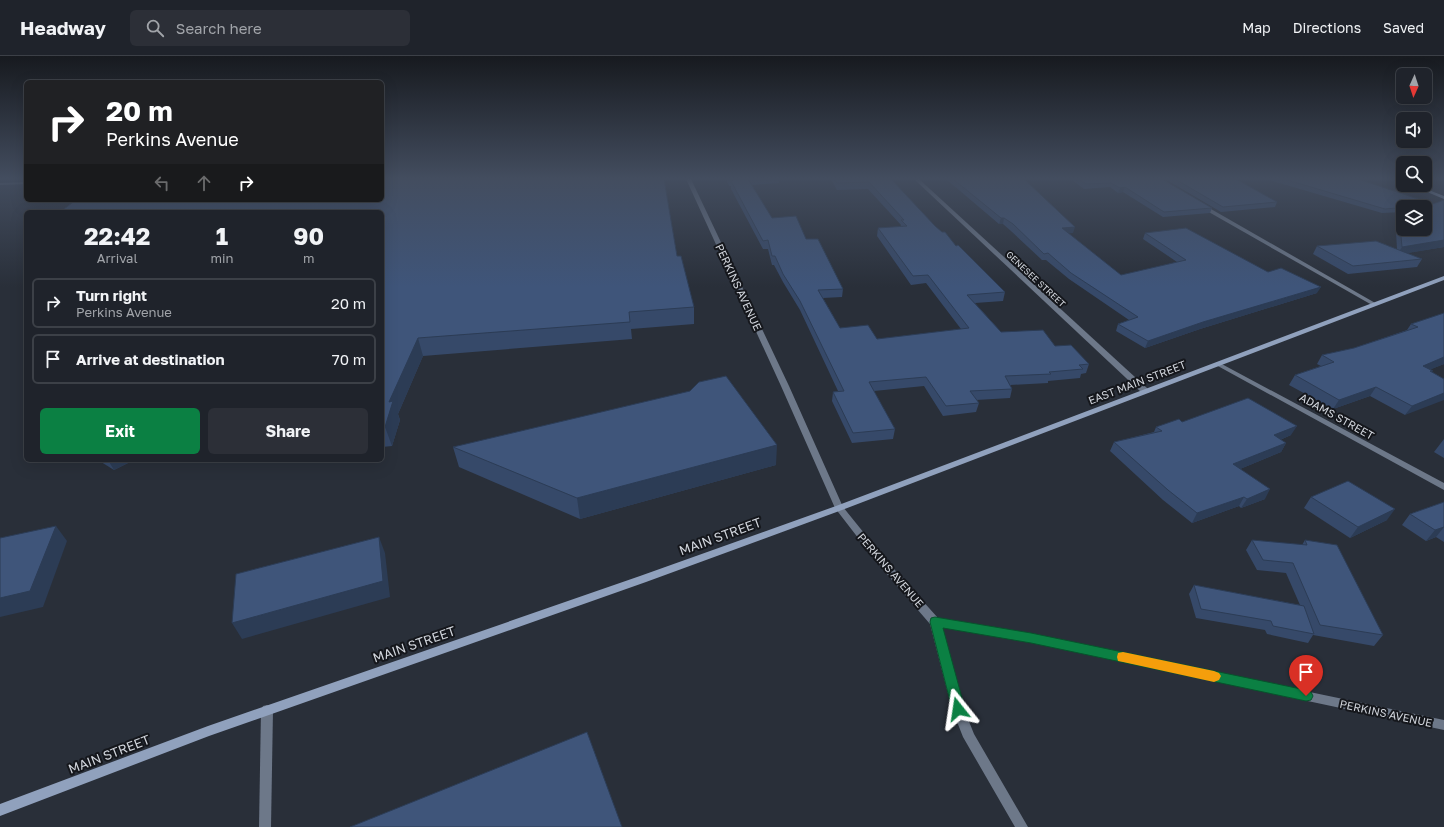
<!DOCTYPE html>
<style>
body{margin:0;font-family:"Golos Text",sans-serif;background:#2c2f37;color:#f1f3f6;height:100vh;display:flex;flex-direction:column;font-size:15px;white-space:nowrap}
*{box-sizing:border-box;margin:0}
p{font-size:13px;color:#a1a4a9}
.icon{flex:none;width:22px;height:22px;fill:none;stroke:currentColor;stroke-width:2;stroke-linecap:round;stroke-linejoin:round}
.map{position:relative;flex:1;overflow:hidden}
.details{position:absolute;left:24px;top:154px;width:360px;height:252px;display:flex;flex-direction:column;background:#1f232b;border-radius:6px;box-shadow:0 4px 16px #0002,0 0 0 1px #3c4047}
.details>*{flex:none}
.hud{position:absolute;left:24px;top:24px;width:360px;height:122px;border-radius:6px;box-shadow:0 4px 16px #0002,0 0 0 1px #3c4047;background:#202124;color:#fff;overflow:hidden}
.needle{width:26px;rotate:183deg}
.controls{position:absolute;left:1396px;top:12px;display:grid;gap:8px}
.controls a{display:grid;place-items:center;width:36px;height:36px;border-radius:6px;background:#1f232b;box-shadow:0 4px 16px #0002,0 0 0 1px #3c4047;font-size:20px}
.pin{position:absolute;display:grid;place-items:center;width:34px;height:34px;color:#fff;margin:-41px -17px;border-radius:50% 50% 50% 0;rotate:-45deg;box-shadow:0 0 4px #0007}
.pin .icon{rotate:45deg}
.me{position:absolute;width:44px;margin:-22px;rotate:345deg;stroke-linejoin:round;filter:drop-shadow(0 0 3px #0008)}
.turn{display:flex;align-items:center;gap:14px;height:84px;padding:0 16px;font-size:18px}
.turn .icon{width:52px;height:52px;stroke-width:2.5}
.turn b{display:block;font-size:28px;line-height:34px}
.lanes{display:flex;align-items:center;height:38px;padding:0 16px;background:#0003;justify-content:center;gap:20px;direction:ltr}
.lanes .off{opacity:.35}
.eta{display:flex;justify-content:space-evenly;align-items:center;height:68px;text-align:center}
.eta b{font-size:24px;font-weight:700;line-height:28px}
.primary-button{display:flex;gap:8px;margin-top:auto;padding:8px 16px}
.primary-button a{flex:1;height:46px;border-radius:6px;background:#0b8043;color:#fff;font-size:16px;font-weight:700;line-height:46px;text-align:center}
.primary-button a+a{background:#2c2f37;color:#f1f3f6}
ul{padding:0;list-style:none}
li{display:flex;align-items:center;gap:12px;height:50px;margin:0 8px 6px;padding:0 8px;border:2px solid #3c4047;border-radius:6px}
li div{flex:1}
li b{display:block;font-size:15px}
li em{font-style:normal}
header{display:flex;align-items:center;gap:24px;box-sizing:border-box;height:56px;padding:0 20px;background:#1f232b;border-bottom:1px solid #3c4047}
header strong{font-size:19px}
nav{display:flex;gap:22px;margin-inline-start:auto;font-size:14px}
.search{width:280px;height:36px;background:#2c2f37;display:flex;align-items:center;gap:10px;box-sizing:border-box;padding:0 14px;border-radius:6px;color:#a1a4a9;font-size:15px}
.map>svg:first-child{display:block}
.lines{fill:none;stroke-linecap:round;stroke-linejoin:round}
.street{fill:#6d7889;fill-rule:evenodd}
.secondary{fill:#90a1bd;fill-rule:evenodd}
.wall{fill:#364969}
.shaded-wall{fill:#2c3c55}
.building{fill:#3f557a;stroke:#2c3c55}
.route{fill:#0b8043;stroke:#07532c}
.slow{fill:#f59e0b}
.labels{text-anchor:middle;dominant-baseline:central;stroke-width:4;stroke-linejoin:round;paint-order:stroke}
.far-street-label{font-size:9px;fill:#d2d6dd;stroke:#15171c}
.street-label{font-size:11px;fill:#d2d6dd;stroke:#15171c}
.near-street-label{font-size:13px;fill:#d2d6dd;stroke:#15171c}
</style>
<header>
<strong>Headway</strong>
<div class="search"><svg class="icon" aria-label="search" viewBox="0 0 24 24"><circle cx="10" cy="10" r="6"/><path d="M15 15l6 6"/></svg>Search here</div>
<nav><a>Map</a><a>Directions</a><a>Saved</a></nav>
</header>
<div class="map">
<svg width="1444" height="771" viewBox="0 0 1444 771">
<rect width="100%" height="100%" fill="#292f39"/>
<g class="lines">
<g class="street">
<polygon points="686,123 691,123 789,330 843,451 885,503 938,562 1031,578 1444,664 1444,674 1031,586 942,571 964,653 974,678 1028,771 1015,771 963,681 952,653 930,568 879,509 835,452 781,330"/>
<polygon points="914,123 919,123 1148,333 1149,335 1148,337 1142,337"/>
<polygon points="26,126 26,128 0,129 0,127"/>
<polygon points="1200,149 1204,149 1377,248 1374,250 1372,249 1200,151"/>
<polygon points="1218,306 1444,427 1444,434 1216,309 1214,308"/>
<polygon points="267,649 271,650 273,654 271,771 259,771 261,654 263,650"/>
</g>
<g class="secondary">
<polygon points="1397,123 1403,123 1403,126"/>
<polygon points="1410,129 1416,129 1444,140 1444,143"/>
<polygon points="1444,220 1444,224 842,454 646,526 209,680 0,760 0,748 208,670 640,520 836,450"/>
</g>
</g>
<g class="wall">
<polygon points="382,123 664,123 677,200 681,200 694,251 694,268 631,273 632,283 423,300 398,358 400,364 392,390 382,391 382,156 60,156 76,144 382,144"/>
<polygon points="726,123 779,123 779,127 752,129 772,162 806,183 843,233 842,241 823,242 840,272 877,283 961,273 926,227 911,229 877,180 878,172 900,171 901,169 868,133 837,134 831,123 891,123 935,170 1005,236 1003,245 975,247 1001,276 1055,290 1089,308 1086,317 1081,318 1080,322 1048,325 1048,327 1010,329 1012,333 1010,342 976,344 979,347 976,356 943,360 924,330 874,335 895,373 893,383 852,387 832,345 833,336 838,335 800,254 783,226 774,209 772,209 768,193 763,193 731,133 731,130 729,130"/>
<polygon points="946,123 1024,123 1073,177 1068,177 1121,219 1177,206 1143,183 1145,177 1268,216 1317,237 1200,273 1145,292 1116,275 1118,268 1129,264 1069,223 1046,204 1042,204 1011,175 1003,168 999,168"/>
<polygon points="1071,123 1162,123 1212,152 1210,157 1163,161 1123,136 1118,137 1110,131 1084,133"/>
<polygon points="1165,123 1236,123 1277,146 1275,151 1221,156"/>
<polygon points="1266,123 1358,123 1433,148 1444,144 1444,191 1406,197 1422,203 1417,211 1348,218 1313,198 1317,190 1397,193 1396,176 1400,169 1425,173 1425,151 1403,151 1403,156 1382,157"/>
<polygon points="1444,257 1444,308 1431,313 1432,316 1444,323 1405,359 1370,340 1333,353 1289,329 1295,319 1321,310 1317,308 1322,299 1354,292 1407,274 1411,268"/>
<polygon points="1182,366 1291,379 1280,384 1286,387 1281,396 1240,413 1265,443 1241,452 1239,450 1192,467 1163,444 1110,395 1114,386 1154,376 1156,371"/>
<polygon points="1444,383 1444,402 1434,396"/>
<polygon points="453,391 776,409 580,463 459,411"/>
<polygon points="98,404 134,404 114,414"/>
<polygon points="1311,441 1387,464 1350,482 1304,452"/>
<polygon points="1444,446 1444,486 1436,481 1426,485 1402,469 1410,458"/>
<polygon points="1252,484 1302,489 1305,484 1383,579 1374,590 1313,579 1308,587 1267,578 1265,574 1196,562 1189,538 1194,529 1300,549 1286,517 1257,514 1246,494"/>
</g>
<g class="shaded-wall">
<polygon points="1125,131 1123,136 1118,137 1120,132"/>
<polygon points="1001,162 1004,162 1003,168 999,168"/>
<polygon points="1075,171 1073,177 1060,178 1062,172"/>
<polygon points="1444,183 1444,191 1397,199 1402,191"/>
<polygon points="1321,231 1317,237 1200,273 1145,292 1148,285 1203,266"/>
<polygon points="418,282 423,300 398,358 400,364 392,390 385,371 389,346"/>
<polygon points="1444,301 1444,308 1417,319 1423,310"/>
<polygon points="1376,331 1370,340 1333,353 1339,344"/>
<polygon points="1444,337 1444,344 1405,359 1412,350"/>
<polygon points="1297,370 1291,379 1268,389 1274,379"/>
<polygon points="1286,387 1281,396 1228,418 1233,408"/>
<polygon points="777,389 776,409 580,463 577,442"/>
<polygon points="108,404 134,404 114,414"/>
<polygon points="1270,433 1265,443 1241,452 1247,443"/>
<polygon points="1244,441 1239,450 1192,467 1197,457"/>
<polygon points="1395,453 1387,464 1350,482 1358,471"/>
<polygon points="56,470 67,485 43,551 0,561 0,542"/>
<polygon points="1444,471 1436,481 1426,485 1435,474"/>
<polygon points="379,481 385,497 390,541 242,583 232,567"/>
</g>
<g class="building">
<polygon points="382,123 664,123 677,200 681,200 694,251 629,256 630,266 418,282 389,346 393,345 385,371 382,371 382,156 100,156 101,155 60,156 76,144 382,144"/>
<polygon points="735,123 748,123 772,162 796,160 806,183 818,183 843,233 818,234 840,272 868,269 877,283 969,272 928,219 913,220 878,172 907,170 901,164 904,164 869,126 837,127 835,123 891,123 935,170 942,176 945,176 956,190 958,189 1005,236 967,239 1001,276 1043,274 1055,290 1071,289 1089,308 1079,309 1083,313 1049,316 1051,318 1005,320 1012,333 970,335 979,347 946,350 926,321 869,326 895,373 853,377 833,336 844,335 800,245 783,218 775,200 772,200 768,184 763,185 731,125"/>
<polygon points="953,123 1024,123 1075,171 1062,172 1121,219 1186,204 1145,177 1186,172 1268,216 1281,212 1321,231 1203,266 1148,285 1118,268 1138,261 1071,217 1048,197 1044,198 1013,168 1004,162 1001,162"/>
<polygon points="1079,123 1162,123 1212,152 1164,156 1125,131 1120,132 1111,127 1086,128"/>
<polygon points="1175,123 1236,123 1277,146 1223,151"/>
<polygon points="1284,123 1358,123 1433,148 1430,149 1385,153"/>
<polygon points="1444,144 1444,184 1402,191 1400,169 1403,168 1403,173 1425,173 1425,164 1432,163 1425,161 1425,151 1424,151"/>
<polygon points="1376,185 1422,203 1353,210 1317,190"/>
<polygon points="1444,257 1444,301 1423,310 1433,315 1430,315 1444,323 1444,337 1412,350 1376,331 1339,344 1295,319 1334,306 1322,299 1354,292 1418,271 1411,268"/>
<polygon points="726,320 777,389 577,442 453,391 690,335 699,326"/>
<polygon points="1248,342 1297,370 1274,379 1286,387 1233,408 1270,433 1247,443 1244,441 1197,457 1168,434 1114,386 1162,375 1156,371 1179,363 1182,366"/>
<polygon points="1348,425 1395,453 1358,471 1311,441"/>
<polygon points="1444,446 1444,471 1435,474 1410,458"/>
<polygon points="56,470 30,535 0,542 0,482"/>
<polygon points="379,481 383,525 232,567 236,518"/>
<polygon points="1252,484 1307,489 1305,484 1337,489 1383,579 1320,569 1293,507 1263,504"/>
<polygon points="1194,529 1304,550 1314,578 1273,570 1271,565 1201,553"/>
<polygon points="587,676 622,771 350,771"/>
</g>
<linearGradient id="sky" x2="0" y2="1"><stop stop-color="#171a1f"/><stop offset="0.53" stop-color="#434d5f"/><stop offset="1" stop-color="#434d5f" stop-opacity="0"/></linearGradient>
<rect width="1444" height="231" fill="url(#sky)"/>
<polygon class="route" points="935,561 1031,577 1306,634 1311,636 1313,640 1311,644 1306,645 1031,587 943,572 965,653 963,657 958,659 954,657 952,653 930,566 931,562"/>
<polygon class="slow" points="1123,596 1214,615 1219,617 1221,620 1219,624 1214,626 1123,606 1118,605 1117,601 1118,597"/>
<g class="labels">
<g class="far-street-label">
<text transform="translate(1036 223) rotate(43)">GENESEE STREET</text>
</g>
<g class="street-label">
<text transform="translate(739 231) rotate(65)">PERKINS AVENUE</text>
<text transform="translate(1137 326) rotate(-21)">EAST MAIN STREET</text>
<text transform="translate(1337 360) rotate(29)">ADAMS STREET</text>
<text transform="translate(891 514) rotate(49)">PERKINS AVENUE</text>
<text transform="translate(1386 657) rotate(12)">PERKINS AVENUE</text>
</g>
<g class="near-street-label">
<text transform="translate(720 480) rotate(-20)">MAIN STREET</text>
<text transform="translate(414 588) rotate(-19)">MAIN STREET</text>
<text transform="translate(109 698) rotate(-21)">MAIN STREET</text>
</g>
</g>
</svg>
<div class="controls">
<a><svg class="needle" viewBox="-14 -14 28 28"><path d="M0-13l5 13h-10z" fill="#e53935"/><path d="M0 13l5-13h-10z" fill="#a1a4a9"/></svg></a>
<a><svg class="icon" aria-label="sound" viewBox="0 0 24 24"><path d="M4 9h4l5-4v14l-5-4H4zM17 9q2 3 0 6"/></svg></a>
<a><svg class="icon" aria-label="search" viewBox="0 0 24 24"><circle cx="10" cy="10" r="6"/><path d="M15 15l6 6"/></svg></a>
<a><svg class="icon" aria-label="layers" viewBox="0 0 24 24"><path d="M12 4l9 5-9 5-9-5zM3 14l9 5 9-5"/></svg></a>
</div>
<div class="pin" style="left:1306px;top:640px;background:#d93025"><svg class="icon" aria-label="arrive" viewBox="0 0 24 24"><path d="M6 21V4h12l-3 4 3 4H6"/></svg></div>
<svg class="me" style="left:958px;top:653px" viewBox="-20 -20 40 40"><path d="M0-17L14 15 0 8-14 15z" fill="#0b8043" stroke="#fff" stroke-width="4"/></svg>
<div class="hud">
<div class="turn"><svg class="icon" aria-label="right" viewBox="0 0 24 24"><path d="M7 20v-9h11M14 6l5 5-5 5"/></svg><div><b>20 m</b>Perkins Avenue</div></div>
<div class="lanes"><svg class="icon off" aria-label="left" viewBox="0 0 24 24"><path d="M17 20v-9H6M10 6l-5 5 5 5"/></svg><svg class="icon off" aria-label="ahead" viewBox="0 0 24 24"><path d="M12 20V5M6 11l6-6 6 6"/></svg><svg class="icon" aria-label="right" viewBox="0 0 24 24"><path d="M7 20v-9h11M14 6l5 5-5 5"/></svg></div>
</div>
<section class="details">
<div class="eta">
<div><b>22:42</b><p>Arrival</p></div>
<div><b>1</b><p>min</p></div>
<div><b>90</b><p>m</p></div>
</div>
<ul>
<li><svg class="icon" aria-label="right" viewBox="0 0 24 24"><path d="M7 20v-9h11M14 6l5 5-5 5"/></svg><div><b>Turn right</b><p>Perkins Avenue</p></div><em>20 m</em></li>
<li><svg class="icon" aria-label="arrive" viewBox="0 0 24 24"><path d="M6 21V4h12l-3 4 3 4H6"/></svg><div><b>Arrive at destination</b></div><em>70 m</em></li>
</ul>
<div class="primary-button"><a>Exit</a><a>Share</a></div>
</section>
</div>
